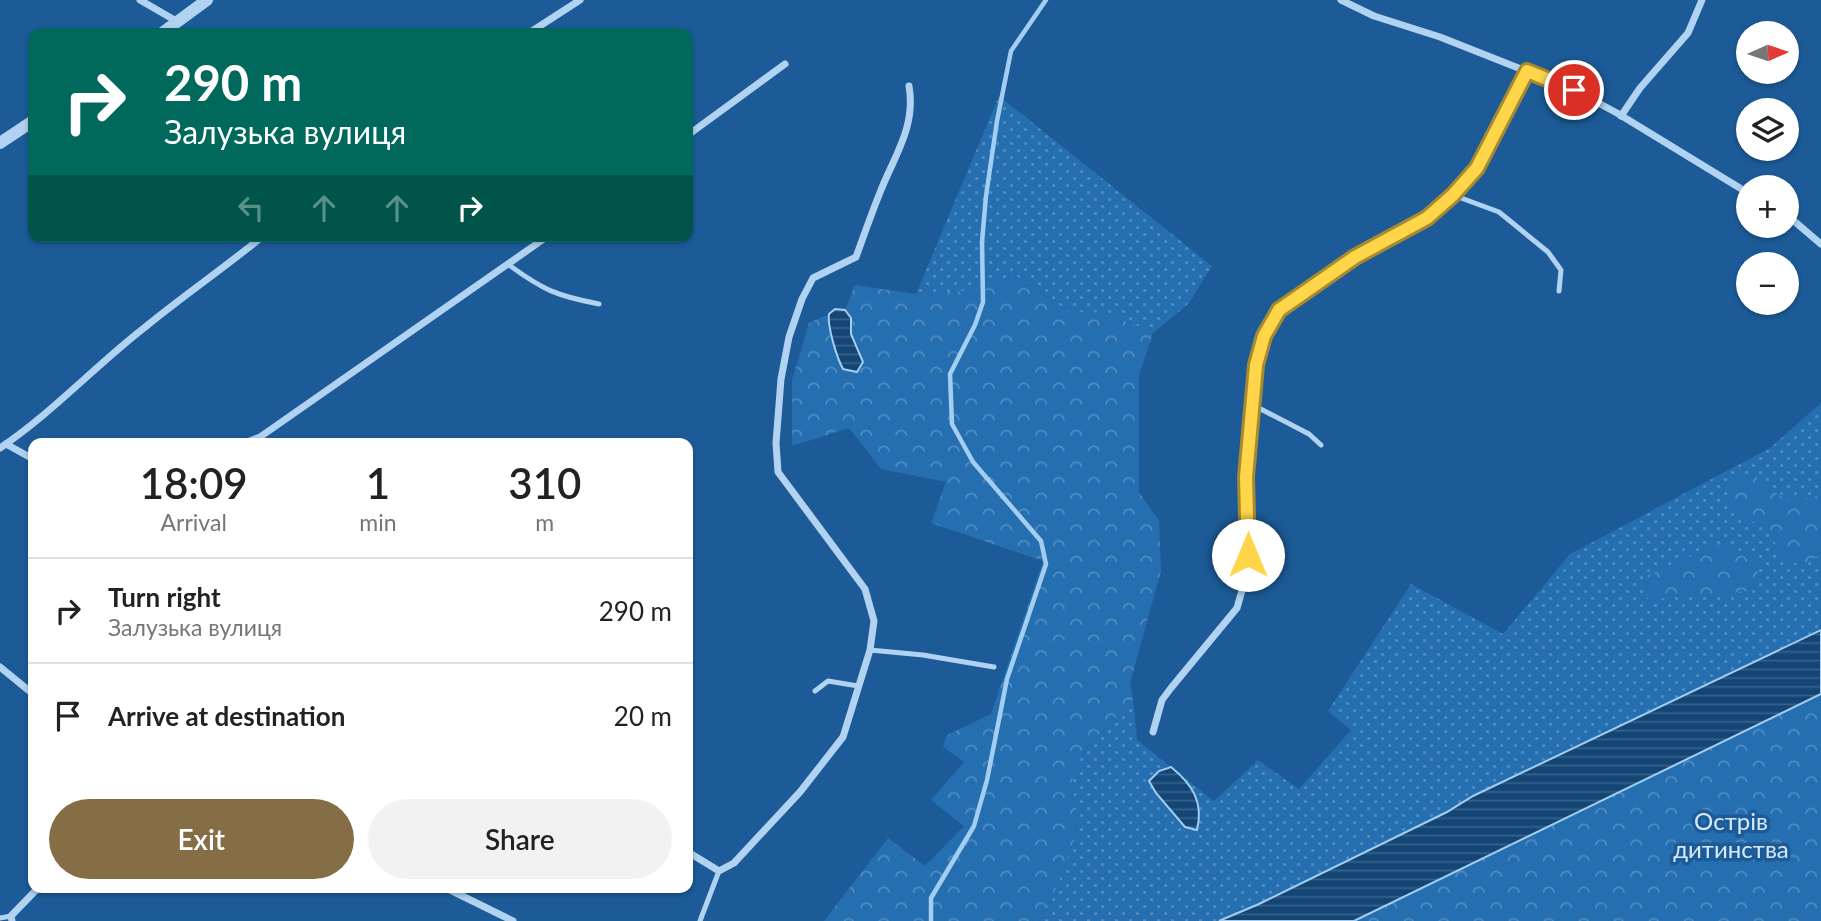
<!DOCTYPE html>
<meta charset="utf-8">
<style>
body{margin:0;font-family:Lato,sans-serif;background:#f2f2f2;color:#222;height:100vh;display:flex;flex-direction:column;font-size:26px;white-space:nowrap}
*{box-sizing:border-box;margin:0}
p{font-size:23px;color:#767676}
.icon{flex:none;width:38px;height:38px;fill:none;stroke:currentColor;stroke-width:2;stroke-linecap:round;stroke-linejoin:round}
.map{position:relative;flex:1;overflow:hidden}
.panel{position:absolute;left:28px;top:438px;width:665px;height:455px;display:flex;flex-direction:column;background:#fff;border-radius:14px;box-shadow:0 2px 5px #0004}
.panel>*{flex:none}
.top-card{position:absolute;left:28px;top:28px;width:665px;height:214px;border-radius:14px;box-shadow:0 2px 5px #0004;background:#00695c;color:#fff;overflow:hidden}
.needle{width:46px;rotate:87deg}
.controls{position:absolute;left:1736px;top:21px;display:grid;gap:14px}
.controls a{display:grid;place-items:center;width:63px;height:63px;border-radius:50%;background:#fff;box-shadow:0 2px 5px #0004;font-size:35px}
.pin{position:absolute;display:grid;place-items:center;width:60px;height:60px;color:#fff;margin:-30px;border:4px solid #fff;border-radius:50%;box-shadow:0 2px 7px #0007}
.me{position:absolute;width:77px;margin:-38px;rotate:0deg;stroke-linejoin:round;filter:drop-shadow(0 0 5px #0008)}
.turn{display:flex;align-items:center;gap:24px;height:147px;padding:0 21px;font-size:32px}
.turn .icon{width:91px;height:91px;stroke-width:2.5}
.turn b{display:block;font-size:49px;line-height:60px}
.lanes{display:flex;align-items:center;height:66px;padding:0 21px;background:#0003;justify-content:center;gap:35px;direction:ltr}
.lanes .off{opacity:.35}
.eta{display:flex;justify-content:space-evenly;align-items:center;height:119px;text-align:center}
.eta b{font-size:42px;font-weight:600;line-height:49px}
.primary-button{display:flex;gap:14px;margin-top:auto;padding:14px 21px}
.primary-button a{flex:1;height:80px;border-radius:42px;background:#856e45;color:#fff;font-size:28px;font-weight:600;line-height:80px;text-align:center}
.primary-button a+a{background:#f2f2f2;color:#222}
ul{padding:0;list-style:none}
li{display:flex;align-items:center;gap:21px;height:105px;padding:0 21px;border-top:2px solid #e0e0e0}
li div{flex:1}
li b{display:block;font-size:26px}
li em{font-style:normal}
.map>svg:first-child{display:block}
.grass{fill:url(#grass-dots)}
.forest{fill:url(#forest-crowns)}
.water{fill:url(#water-rules);stroke:#a4cef1;stroke-width:2}
.lines{fill:none;stroke-linecap:round;stroke-linejoin:round}
.stream{stroke:#a4cef1;stroke-width:4.5}
.service{stroke:#b1d2f0;stroke-width:5}
.minor{stroke:#b1d2f0;stroke-width:7}
.tertiary{stroke:#b1d2f0;stroke-width:12}
.route-casing{stroke:#a68a30;stroke-width:18}
.route{stroke:#ffd54a;stroke-width:12}
.labels{text-anchor:middle;dominant-baseline:central;stroke-width:7;stroke-linejoin:round;paint-order:stroke}
.park-label{font-size:24px;fill:#d7eafb;stroke:#1c5b97}
</style>
<div class="map">
<svg width="1821" height="921" viewBox="0 0 1821 921">
<defs>
<pattern id="grass-dots" width="8" height="8" patternUnits="userSpaceOnUse" patternTransform="scale(1.75)"><rect width="8" height="8" fill="#256fb0"/><path d="M2 2h.1M6 6h.1" fill="none" stroke="#518cc0" stroke-width="1.8" stroke-linecap="round"/></pattern>
<pattern id="forest-crowns" width="20" height="18" patternUnits="userSpaceOnUse" patternTransform="scale(1.75)"><rect width="20" height="18" fill="#256fb0"/><path d="M2 6a3 3 0 1 1 6 0M12 15a3 3 0 1 1 6 0" fill="none" stroke="#518cc0"/></pattern>
<pattern id="water-rules" width="6" height="5" patternUnits="userSpaceOnUse" patternTransform="scale(1.75)"><rect width="6" height="5" fill="#134575"/><path d="M0 2.5h6" fill="none" stroke="#36618a"/></pattern>
</defs>
<rect width="100%" height="100%" fill="#1c5b97"/>
<g class="grass">
<polygon points="999,96 1212,266 1188,304 1153,333 1107,313 1069,312 1016,276 977,290 916,294"/>
<path d="M 1821,403 L 1821,630 L 1473,796 L 1447,812 L 1259,904 L 1219,921 L 1039,921 L 1053,896 L 1077,833 L 1072,774 L 1086,749 L 1133,699 L 1137,740 L 1171,767 L 1159,771 L 1197,830 C 1202,809 1197,795 1185,778 L 1214,801 L 1258,760 L 1299,789 L 1351,730 L 1328,711 L 1411,584 L 1503,634 L 1570,554 L 1770,448 Z"/>
</g>
<g class="forest">
<path d="M 1016,276 L 1069,312 L 1107,313 L 1153,333 L 1139,375 L 1139,492 L 1159,521 L 1161,571 L 1130,683 L 1133,699 L 1086,749 L 1072,774 L 1077,833 L 1053,896 L 1039,921 L 824,921 L 888,838 L 925,866 L 964,826 L 931,800 L 964,762 L 943,747 L 947,735 L 991,714 L 1043,561 L 931,523 L 946,482 L 881,469 L 849,428 L 792,446 L 792,380 L 809,323 L 829,314 C 827,327 834,343 836,356 L 860,351 L 851,334 L 851,318 L 845,310 L 855,285 L 916,294 L 977,290 Z"/>
<polygon points="1752,474 1778,495 1792,501 1821,495 1821,554 1808,563 1784,563 1769,530 1728,509 1732,476"/>
<polygon points="1709,545 1732,546 1761,564 1751,590 1725,594 1686,594 1648,601 1646,576 1686,559"/>
<polygon points="1821,694 1821,921 1354,921"/>
</g>
<g class="water">
<path d="M 835,309 L 845,310 L 851,318 L 851,334 L 863,362 L 857,372 L 843,369 C 837,358 827,326 829,314 Z"/>
<polygon points="1821,630 1821,694 1354,921 1219,921 1259,904 1447,812 1473,796"/>
<path d="M 1171,767 C 1192,784 1204,802 1197,830 L 1185,827 L 1156,793 L 1149,781 L 1159,771 Z"/>
</g>
<g class="lines">
<polyline class="stream" points="931,921 931,898 974,826 987,780 1007,679 1046,564 1041,541 973,462 952,424 950,374 975,325 983,302 982,242 986,196 997,121 1011,51 1046,0"/>
<g class="service">
<polyline points="1453,195 1499,212 1548,252 1561,270 1559,291"/>
<path d="M 509,265 C 543,290 557,296 599,304"/>
<polyline points="1253,405 1309,434 1321,445"/>
<polyline points="870,650 923,655 994,667"/>
<polyline points="815,691 828,681 858,686"/>
<polyline points="0,918 11,916"/>
<polyline points="700,921 719,871"/>
</g>
<g class="minor">
<polyline points="140,0 178,22"/>
<polyline points="1341,0 1374,16 1440,37 1574,90 1617,113 1748,193"/>
<polyline points="529,33 580,0"/>
<polyline points="1621,116 1640,88 1688,33 1702,0"/>
<polyline points="688,135 785,64"/>
<polyline points="1787,215 1821,244"/>
<polyline points="245,443 260,437 548,236"/>
<polyline points="6,444 33,459"/>
<path d="M 0,448 C 52,413 95,366 144,328 C 183,296 224,268 263,236"/>
<polyline points="0,667 33,694"/>
<polyline points="1153,732 1162,700 1171,688 1237,608 1247,573 1246,477 1256,365 1264,336 1279,310 1355,257 1427,218 1453,195 1477,168 1527,71"/>
<path d="M 688,852 L 719,871 L 734,863 L 800,792 L 843,737 L 870,650 L 874,621 L 865,589 L 778,472 L 776,443 L 781,379 L 789,337 L 802,299 L 813,278 L 856,257 C 864,235 872,212 881,190 C 895,155 916,126 909,86"/>
<polyline points="444,887 513,921"/>
<polyline points="12,921 11,916 39,887"/>
</g>
<g class="tertiary">
<polyline points="162,33 207,0"/>
<polyline points="0,143 33,121"/>
</g>
</g>
<g class="lines">
<defs>
<polyline id="route" points="1248,555 1246,477 1256,365 1264,336 1279,310 1355,257 1427,218 1453,195 1477,168 1527,71 1574,90"/>
</defs>
<use href="#route" class="route-casing"/>
<use href="#route" class="route"/>
</g>
<g class="labels">
<g class="park-label">
<text x="1731" y="820">Острів<tspan x="1731" dy="28">дитинства</tspan></text>
</g>
</g>
</svg>
<div class="controls">
<a><svg class="needle" viewBox="-14 -14 28 28"><path d="M0-13l5 13h-10z" fill="#e53935"/><path d="M0 13l5-13h-10z" fill="#767676"/></svg></a>
<a><svg class="icon" aria-label="layers" viewBox="0 0 24 24"><path d="M12 4l9 5-9 5-9-5zM3 14l9 5 9-5"/></svg></a>
<a>+</a>
<a>−</a>
</div>
<div class="pin" style="left:1574px;top:90px;background:#d93025"><svg class="icon" aria-label="arrive" viewBox="0 0 24 24"><path d="M6 21V4h12l-3 4 3 4H6"/></svg></div>
<svg class="me" style="left:1248px;top:555px" viewBox="-20 -20 40 40"><circle r="19" fill="#fff"/><path d="M0-13L10 11 0 6-10 11z" fill="#ffd54a"/></svg>
<div class="top-card">
<div class="turn"><svg class="icon" aria-label="right" viewBox="0 0 24 24"><path d="M7 20v-9h11M14 6l5 5-5 5"/></svg><div><b>290 m</b>Залузька вулиця</div></div>
<div class="lanes"><svg class="icon off" aria-label="left" viewBox="0 0 24 24"><path d="M17 20v-9H6M10 6l-5 5 5 5"/></svg><svg class="icon off" aria-label="ahead" viewBox="0 0 24 24"><path d="M12 20V5M6 11l6-6 6 6"/></svg><svg class="icon off" aria-label="ahead" viewBox="0 0 24 24"><path d="M12 20V5M6 11l6-6 6 6"/></svg><svg class="icon" aria-label="right" viewBox="0 0 24 24"><path d="M7 20v-9h11M14 6l5 5-5 5"/></svg></div>
</div>
<section class="panel">
<div class="eta">
<div><b>18:09</b><p>Arrival</p></div>
<div><b>1</b><p>min</p></div>
<div><b>310</b><p>m</p></div>
</div>
<ul>
<li><svg class="icon" aria-label="right" viewBox="0 0 24 24"><path d="M7 20v-9h11M14 6l5 5-5 5"/></svg><div><b>Turn right</b><p>Залузька вулиця</p></div><em>290 m</em></li>
<li><svg class="icon" aria-label="arrive" viewBox="0 0 24 24"><path d="M6 21V4h12l-3 4 3 4H6"/></svg><div><b>Arrive at destination</b></div><em>20 m</em></li>
</ul>
<div class="primary-button"><a>Exit</a><a>Share</a></div>
</section>
</div>
